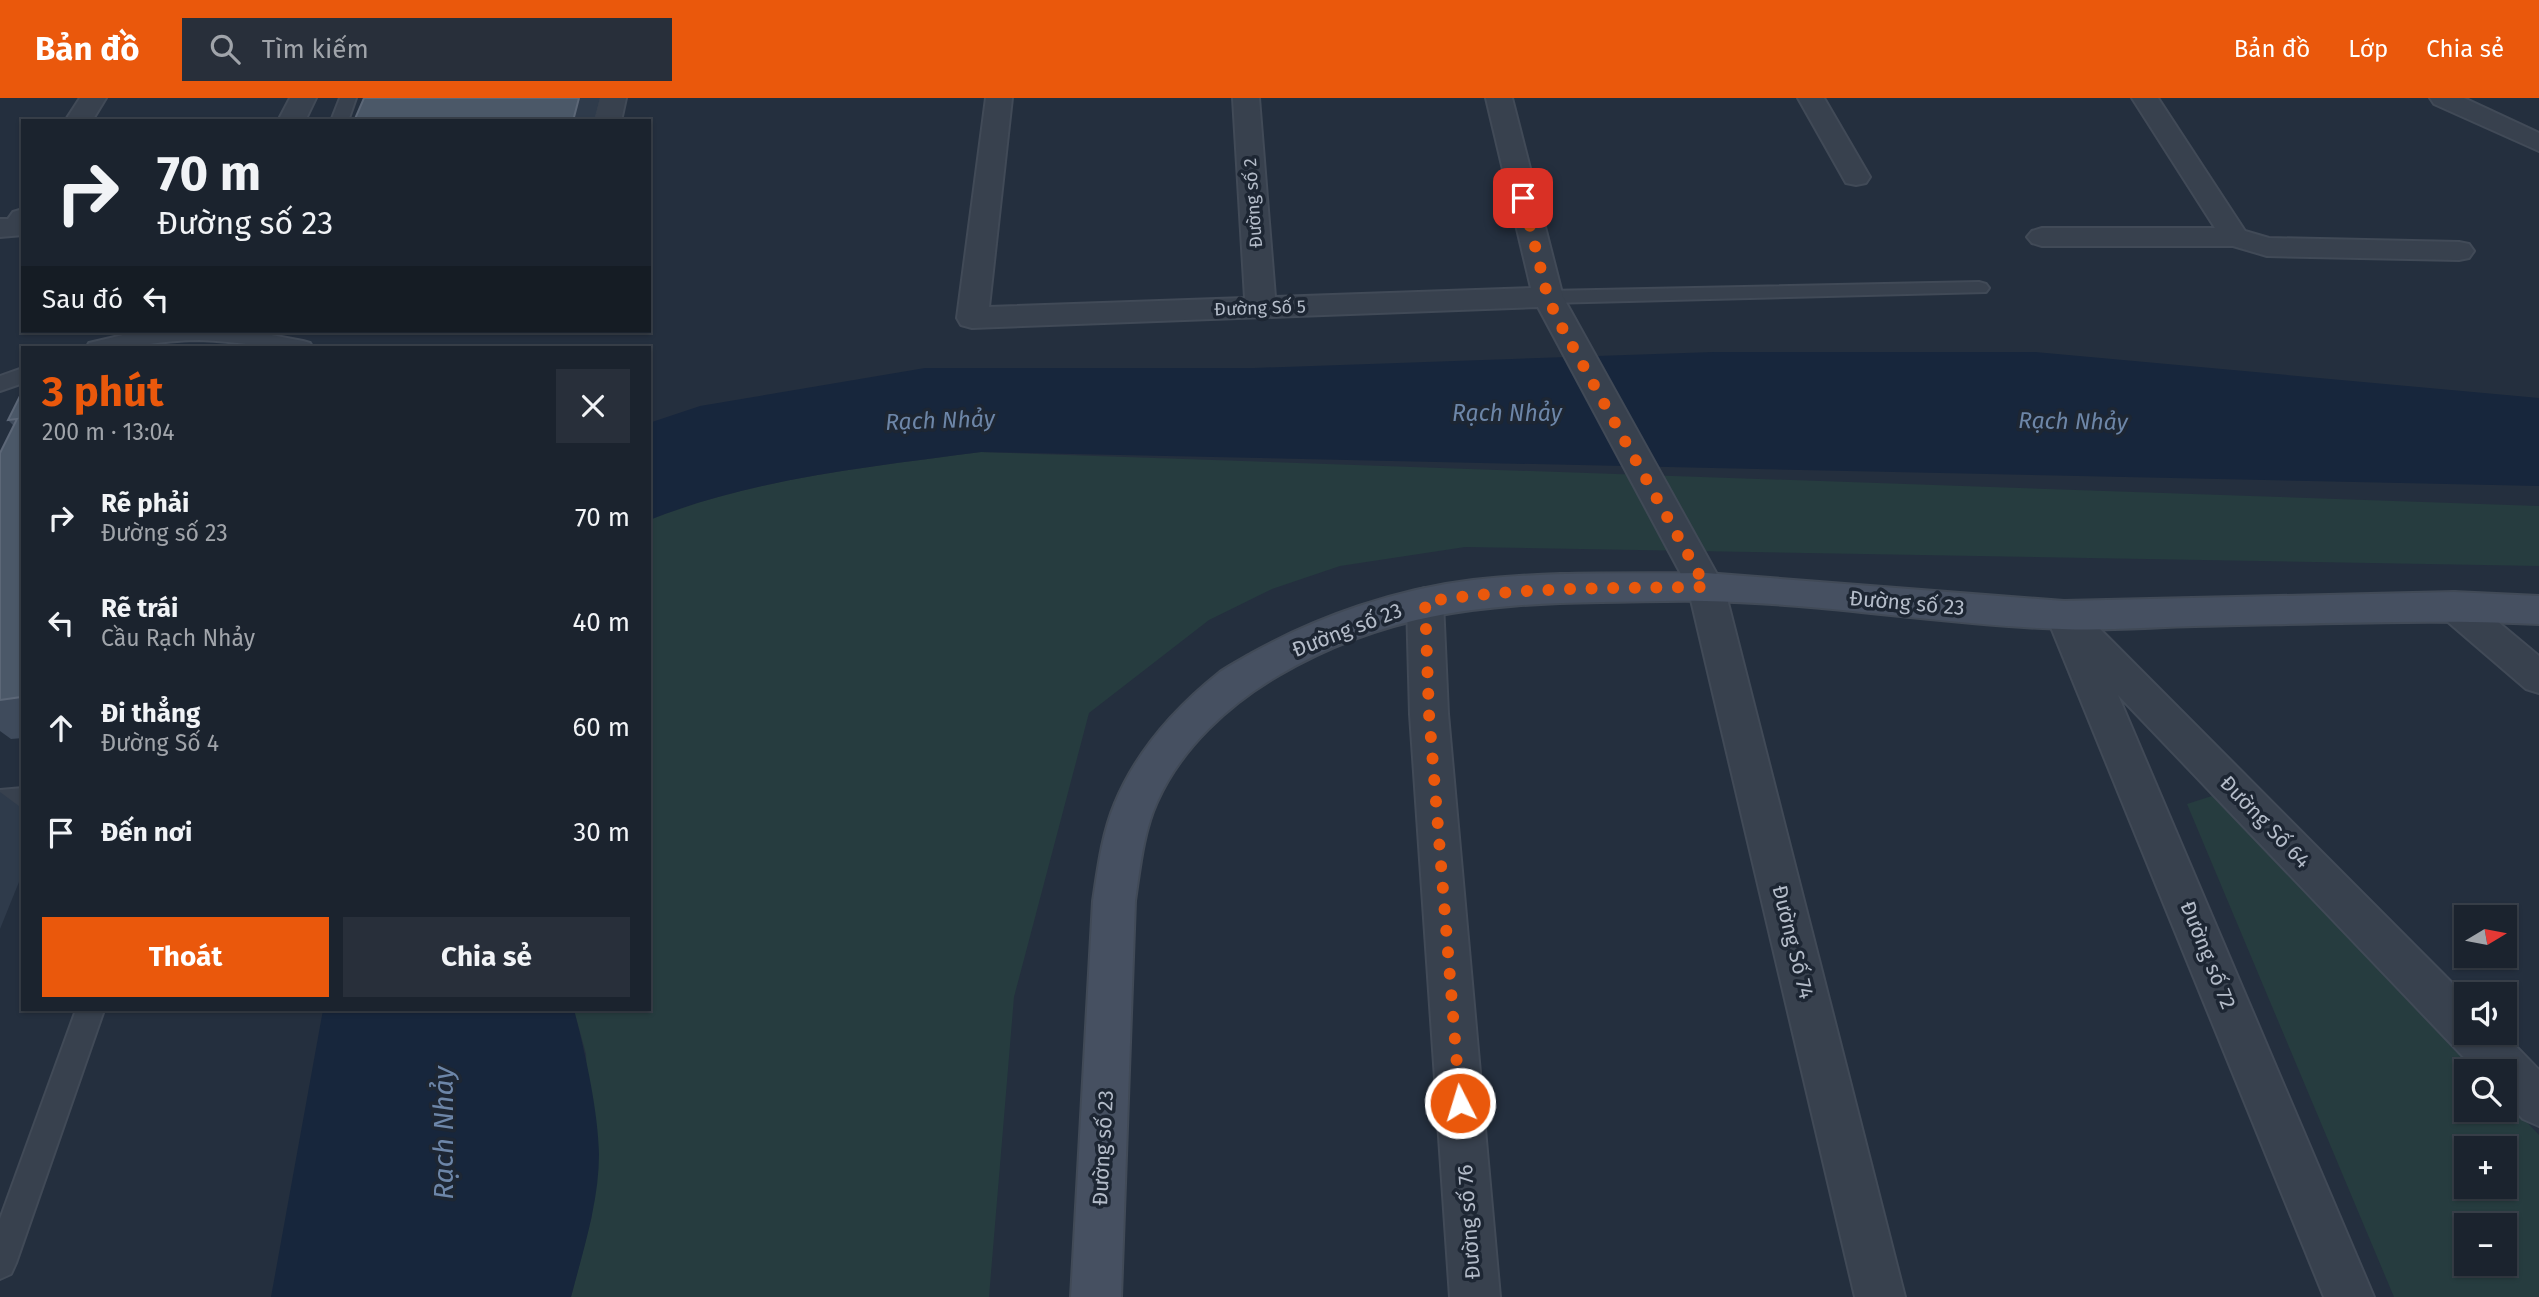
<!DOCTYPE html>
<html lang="vi">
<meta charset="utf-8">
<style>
body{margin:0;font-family:"Fira Sans",sans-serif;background:#282f3a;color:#f1f3f6;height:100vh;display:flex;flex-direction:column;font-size:26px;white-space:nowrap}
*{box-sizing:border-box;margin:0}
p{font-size:23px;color:#a0a4aa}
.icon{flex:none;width:38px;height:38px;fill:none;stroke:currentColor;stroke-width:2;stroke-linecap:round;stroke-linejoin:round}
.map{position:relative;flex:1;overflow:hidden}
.sheet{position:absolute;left:21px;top:248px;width:630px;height:665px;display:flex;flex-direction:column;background:#1b232e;border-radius:0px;box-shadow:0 2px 5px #0004,0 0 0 2px #39404a}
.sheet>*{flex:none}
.banner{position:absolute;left:21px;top:21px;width:630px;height:214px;border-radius:0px;box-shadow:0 2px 5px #0004,0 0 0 2px #39404a;background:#1b232e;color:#f1f3f6;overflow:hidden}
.needle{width:46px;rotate:80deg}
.tools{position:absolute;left:2454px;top:807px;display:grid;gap:14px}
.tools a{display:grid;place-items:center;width:63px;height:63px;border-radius:0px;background:#1b232e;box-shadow:0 2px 5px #0004,0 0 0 2px #39404a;font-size:35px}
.pin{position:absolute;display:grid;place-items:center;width:60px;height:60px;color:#fff;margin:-30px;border-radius:14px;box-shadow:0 4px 10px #0006}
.me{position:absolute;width:77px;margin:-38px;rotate:355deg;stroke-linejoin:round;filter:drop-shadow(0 0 5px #0008)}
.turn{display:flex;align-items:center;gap:24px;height:147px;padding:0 21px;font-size:32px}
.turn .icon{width:91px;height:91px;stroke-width:2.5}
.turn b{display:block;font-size:49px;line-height:60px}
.then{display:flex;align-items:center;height:66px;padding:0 21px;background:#0003;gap:14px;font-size:26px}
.round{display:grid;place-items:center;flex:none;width:74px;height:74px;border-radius:0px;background:#282f3a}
.head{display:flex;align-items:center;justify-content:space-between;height:119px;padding:0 21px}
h1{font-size:42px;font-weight:700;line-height:52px;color:#ea580c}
.button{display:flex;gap:14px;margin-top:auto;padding:14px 21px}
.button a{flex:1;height:80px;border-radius:0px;background:#ea580c;color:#fff;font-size:28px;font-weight:700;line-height:80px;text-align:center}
.button a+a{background:#282f3a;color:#f1f3f6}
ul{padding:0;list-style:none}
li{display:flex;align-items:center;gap:21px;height:105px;padding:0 21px}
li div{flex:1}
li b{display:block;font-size:26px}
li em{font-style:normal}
header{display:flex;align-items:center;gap:42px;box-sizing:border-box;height:98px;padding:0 35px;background:#ea580c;color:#fff}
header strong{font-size:33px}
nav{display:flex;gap:38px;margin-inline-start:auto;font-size:24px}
.search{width:490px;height:63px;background:#282f3a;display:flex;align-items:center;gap:18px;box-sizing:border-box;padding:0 24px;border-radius:0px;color:#a0a4aa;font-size:26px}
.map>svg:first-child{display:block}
.green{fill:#263c3f;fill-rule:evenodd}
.water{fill:#17263c}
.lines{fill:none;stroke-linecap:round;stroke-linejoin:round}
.lane-casing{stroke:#414a57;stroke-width:4}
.street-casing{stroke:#414a57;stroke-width:4}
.secondary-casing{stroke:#414a57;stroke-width:4}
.lane{fill:#38414e;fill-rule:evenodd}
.street{fill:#38414e;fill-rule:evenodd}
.secondary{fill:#465061;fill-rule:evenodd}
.wall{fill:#3f4b5c}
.shaded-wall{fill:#2f3b4b}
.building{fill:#4b5868;stroke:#5c6777;stroke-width:2}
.route{stroke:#ea580c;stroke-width:12;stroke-dasharray:0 21.6}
.labels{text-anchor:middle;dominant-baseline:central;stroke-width:7;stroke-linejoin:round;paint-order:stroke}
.far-street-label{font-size:18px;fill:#b4bcc9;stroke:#1d2633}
.street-label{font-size:21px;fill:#b4bcc9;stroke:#1d2633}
.water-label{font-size:23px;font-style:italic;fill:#6d86a8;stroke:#1d2633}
.near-water-label{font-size:28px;font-style:italic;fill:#6d86a8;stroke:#1d2633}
</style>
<header>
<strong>Bản đồ</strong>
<div class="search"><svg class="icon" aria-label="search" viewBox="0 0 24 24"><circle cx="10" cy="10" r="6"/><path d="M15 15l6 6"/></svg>Tìm kiếm</div>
<nav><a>Bản đồ</a><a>Lớp</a><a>Chia sẻ</a></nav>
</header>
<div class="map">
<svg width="2539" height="1199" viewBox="0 0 2539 1199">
<rect width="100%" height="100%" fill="#242f3e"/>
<g class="green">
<path d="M 981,354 L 2539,408 L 2539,468 L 1465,449 L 1340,468 L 1272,491 L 1209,522 L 1089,615 L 1014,899 L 989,1199 L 571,1199 L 592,1118 L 586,956 L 574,912 L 649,912 L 649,422 C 756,380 868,369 981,354 Z"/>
<path d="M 2218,696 L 2479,973 L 2466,973 L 2466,1012 L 2504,1012 L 2504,1000 L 2539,1037 L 2539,1199 L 2394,1199 L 2187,706 ZM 2466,1050 L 2504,1050 L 2504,1088 L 2466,1088 ZM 2466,1127 L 2504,1127 L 2504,1166 L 2466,1166 Z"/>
</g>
<g class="water">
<path d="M 1714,254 L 2035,254 L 2539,300 L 2539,388 L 981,354 C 868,369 756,380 649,422 L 649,325 L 700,308 L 925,270 L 1254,270 Z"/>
<path d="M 323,912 L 574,912 C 585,954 598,1012 599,1056 C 599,1104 583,1153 571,1199 L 271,1199 Z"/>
</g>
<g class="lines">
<defs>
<g id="lane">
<polygon points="340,0 356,0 348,23 331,23"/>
<polygon points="1979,184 1986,186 1989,190 1986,194 1548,205 1541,203 1538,199 1541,195 1548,193"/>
<path d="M 140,233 L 250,233 L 303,243 L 310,245 L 313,250 C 275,252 238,243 199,242 C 161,242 124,252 86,250 L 89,245 Z"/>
<polygon points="23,270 23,285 0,293 0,278"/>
<polygon points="23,690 23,712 0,714 0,692"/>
<polygon points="76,912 104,912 16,1165 11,1176 0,1181 0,1121"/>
</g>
<g id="street">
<polygon points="80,0 106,0 92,23 65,23"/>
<polygon points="290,0 316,0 305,23 278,23"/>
<polygon points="600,0 626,0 621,23 594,23"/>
<polygon points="986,0 1012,0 989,209 1245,200 1233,0 1259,0 1275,199 1531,190 1486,0 1512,0 1563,199 1724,489 1905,1199 1855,1199 1688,489 1538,209 972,230 961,227 957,220"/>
<polygon points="1798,0 1824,0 1870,79 1866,85 1856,87 1846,85"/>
<polygon points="2132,0 2158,0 2245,133 2269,140 2459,144 2469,146 2474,153 2469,160 2459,162 2267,158 2233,148 2042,148 2032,145 2027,139 2032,133 2042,130 2215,130"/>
<polygon points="2430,0 2464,0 2539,35 2539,53 2434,6"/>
<polygon points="23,111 23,137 0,139 0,121 8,121 13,114"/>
<polygon points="1425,490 1438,494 1443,504 1448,616 1500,1199 1450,1199 1410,616 1407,504 1412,494"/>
<polygon points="2454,494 2467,498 2539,558 2539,595 2526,591 2441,518 2436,508 2441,498"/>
<polygon points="2064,503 2077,507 2084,520 2092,523 2466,899 2466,934 2502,934 2539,972 2539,1028 2523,1021 2504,1002 2504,973 2477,973 2118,597 2374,1199 2324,1199 2046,517 2051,507"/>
</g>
<path id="secondary" d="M 1706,475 L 2064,503 L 2454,494 L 2539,498 L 2539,526 C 2424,521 2310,526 2195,528 C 2151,529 2106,533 2062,531 C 1943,527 1824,505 1704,503 C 1670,502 1636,504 1602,504 C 1483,506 1385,515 1279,577 C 1229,606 1181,650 1157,704 C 1143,735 1140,770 1135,803 L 1121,1199 L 1071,1199 L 1093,803 C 1098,770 1102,736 1115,705 C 1137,652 1176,609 1220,574 C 1230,567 1242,561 1252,555 C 1319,518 1397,491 1473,482 C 1550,473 1629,476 1706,475 Z"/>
</defs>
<use href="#lane" class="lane-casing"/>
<use href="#street" class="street-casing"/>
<use href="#secondary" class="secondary-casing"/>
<use href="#lane" class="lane"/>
<use href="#street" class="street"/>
<use href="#secondary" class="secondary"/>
</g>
<polygon class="wall" points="23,292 23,640 11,641 0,633 0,355 14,328 8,322"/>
<g class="shaded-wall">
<polygon points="579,0 600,0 594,23 573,23"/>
<polygon points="0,694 23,711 23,774 0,831"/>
</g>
<g class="building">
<polygon points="364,0 579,0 573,23 354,23"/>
<polygon points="23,292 23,596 21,599 0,602 0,355 17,321 8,322"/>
</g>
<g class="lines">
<path class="route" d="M 1460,1005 L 1429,616 L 1425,504 C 1518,489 1611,490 1706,489 L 1559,224 L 1548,200 L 1523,100"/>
</g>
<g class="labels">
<g class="far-street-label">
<text transform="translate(1253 105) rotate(-94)">Đường số 2</text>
<text transform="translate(1260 210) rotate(-2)">Đường Số 5</text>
</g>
<g class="street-label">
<text transform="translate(1907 505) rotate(5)">Đường số 23</text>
<text transform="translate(1347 532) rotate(-21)">Đường số 23</text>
<text transform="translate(2265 724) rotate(46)">Đường Số 64</text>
<text transform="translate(1793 844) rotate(76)">Đường Số 74</text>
<text transform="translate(2208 857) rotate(68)">Đường số 72</text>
<text transform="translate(1103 1050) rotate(-87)">Đường số 23</text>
<text transform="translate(1469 1124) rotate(-94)">Đường số 76</text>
</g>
<g class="water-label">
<text x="1507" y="315">Rạch Nhảy</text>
<text transform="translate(940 322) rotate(-2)">Rạch Nhảy</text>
<text transform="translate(2073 323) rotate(1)">Rạch Nhảy</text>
</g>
<g class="near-water-label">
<text transform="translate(443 1035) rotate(-90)">Rạch Nhảy</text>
</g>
</g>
</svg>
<div class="tools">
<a><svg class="needle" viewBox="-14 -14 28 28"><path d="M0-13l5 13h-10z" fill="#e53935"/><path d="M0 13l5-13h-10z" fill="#a0a4aa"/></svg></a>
<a><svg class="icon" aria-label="sound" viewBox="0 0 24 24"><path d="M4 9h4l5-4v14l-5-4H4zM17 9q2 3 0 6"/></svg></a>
<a><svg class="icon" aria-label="search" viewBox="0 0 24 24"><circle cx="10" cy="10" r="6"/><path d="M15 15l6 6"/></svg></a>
<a>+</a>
<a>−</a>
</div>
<div class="pin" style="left:1523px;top:100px;background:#d93025"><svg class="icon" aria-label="arrive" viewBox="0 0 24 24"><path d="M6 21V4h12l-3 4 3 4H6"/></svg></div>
<svg class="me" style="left:1460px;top:1005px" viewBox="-20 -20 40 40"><circle r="17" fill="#ea580c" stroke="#fff" stroke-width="3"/><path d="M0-11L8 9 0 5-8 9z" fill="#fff"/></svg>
<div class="banner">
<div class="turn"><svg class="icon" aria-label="right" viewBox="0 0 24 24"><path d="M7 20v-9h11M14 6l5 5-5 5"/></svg><div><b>70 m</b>Đường số 23</div></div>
<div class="then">Sau đó<svg class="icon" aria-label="left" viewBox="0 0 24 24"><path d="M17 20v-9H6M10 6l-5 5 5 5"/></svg></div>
</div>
<section class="sheet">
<div class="head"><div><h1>3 phút</h1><p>200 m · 13:04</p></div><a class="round"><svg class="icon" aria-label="close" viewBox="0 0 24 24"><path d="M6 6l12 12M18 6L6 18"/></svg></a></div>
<ul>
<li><svg class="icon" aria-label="right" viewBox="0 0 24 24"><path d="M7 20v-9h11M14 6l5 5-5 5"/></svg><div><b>Rẽ phải</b><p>Đường số 23</p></div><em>70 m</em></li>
<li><svg class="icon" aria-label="left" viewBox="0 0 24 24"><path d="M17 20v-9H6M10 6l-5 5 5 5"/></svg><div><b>Rẽ trái</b><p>Cầu Rạch Nhảy</p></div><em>40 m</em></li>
<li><svg class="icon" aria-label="ahead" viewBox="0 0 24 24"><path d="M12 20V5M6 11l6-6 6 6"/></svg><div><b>Đi thẳng</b><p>Đường Số 4</p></div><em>60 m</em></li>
<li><svg class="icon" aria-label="arrive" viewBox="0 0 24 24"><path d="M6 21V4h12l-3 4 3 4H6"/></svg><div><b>Đến nơi</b></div><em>30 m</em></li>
</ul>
<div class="button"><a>Thoát</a><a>Chia sẻ</a></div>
</section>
</div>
